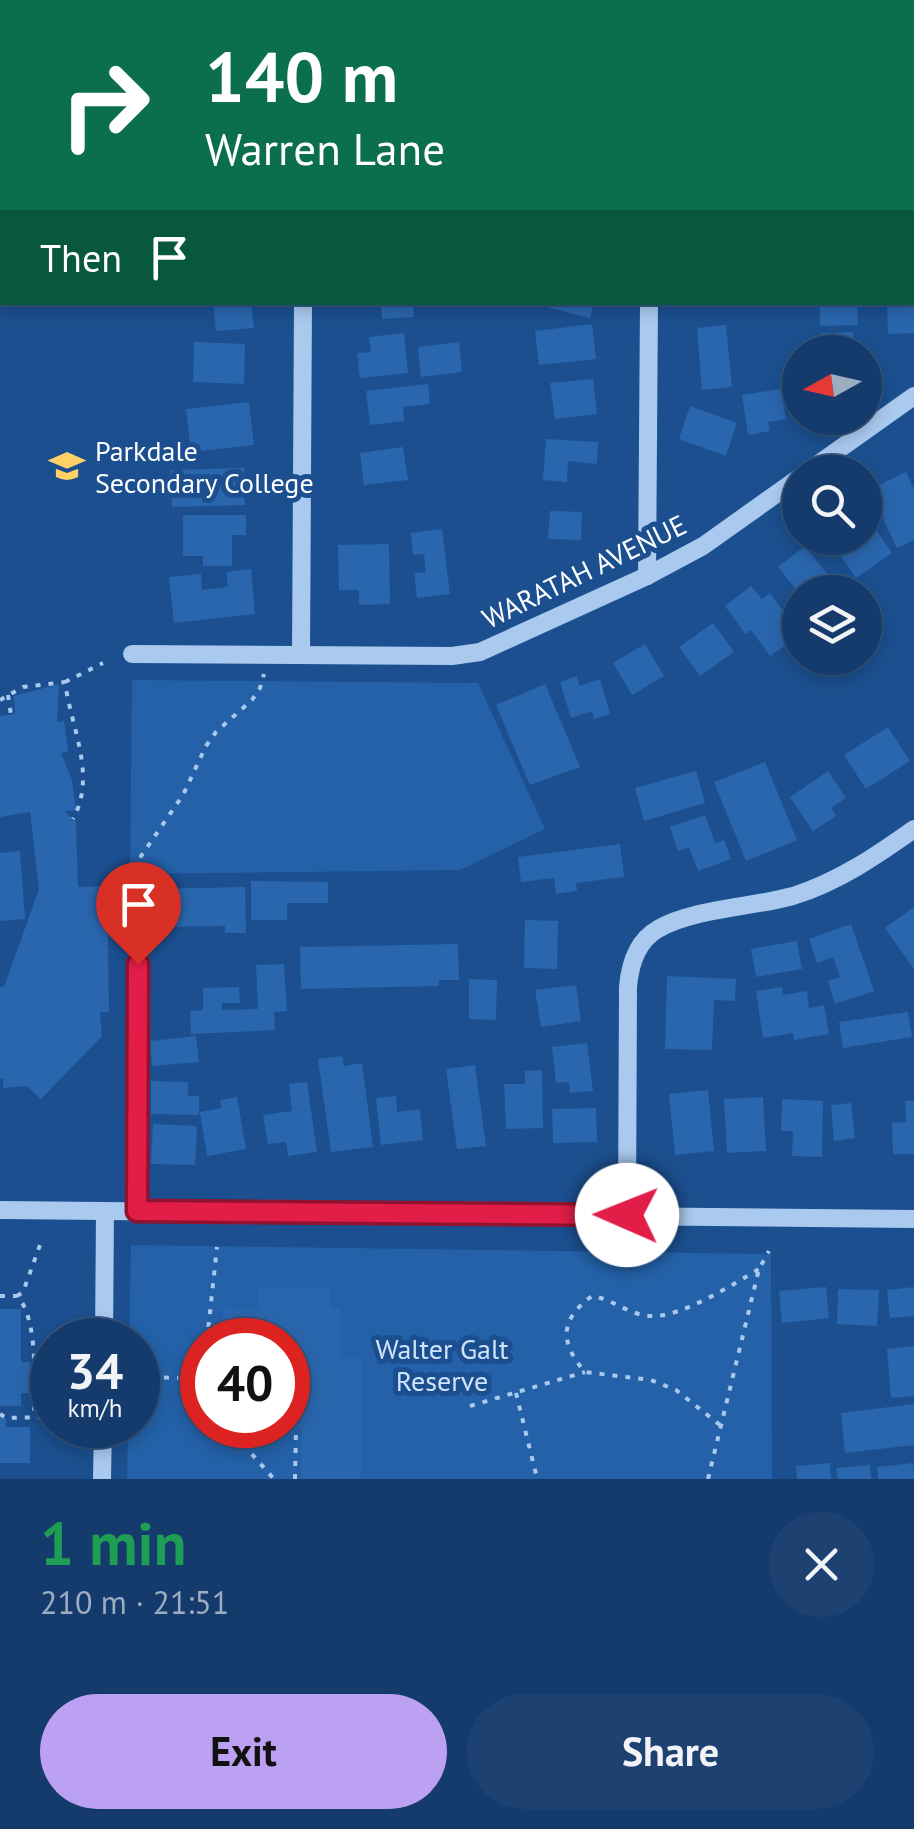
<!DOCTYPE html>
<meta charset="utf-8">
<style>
body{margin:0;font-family:"PT Sans",sans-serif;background:#1d4271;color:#f1f3f6;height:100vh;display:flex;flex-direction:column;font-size:38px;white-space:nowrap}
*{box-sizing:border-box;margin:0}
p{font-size:32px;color:#9dadc1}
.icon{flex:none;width:55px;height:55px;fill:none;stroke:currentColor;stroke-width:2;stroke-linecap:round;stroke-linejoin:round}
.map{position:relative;height:1479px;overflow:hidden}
.details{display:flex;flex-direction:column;background:#143b6b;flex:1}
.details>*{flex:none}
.banner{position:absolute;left:0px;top:0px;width:915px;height:305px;box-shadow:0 5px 15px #0003,0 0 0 2px #33557e;background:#0b6e4f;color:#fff;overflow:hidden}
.needle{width:65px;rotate:262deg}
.tools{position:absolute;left:782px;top:335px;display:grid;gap:20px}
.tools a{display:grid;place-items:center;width:100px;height:100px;border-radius:50%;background:#143b6b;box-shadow:0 5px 15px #0003,0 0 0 2px #33557e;font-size:50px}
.speed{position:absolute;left:30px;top:1318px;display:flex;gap:20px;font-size:50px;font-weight:700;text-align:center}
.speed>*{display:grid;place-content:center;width:130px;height:130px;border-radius:50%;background:#143b6b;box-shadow:0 5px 15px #0003,0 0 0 2px #33557e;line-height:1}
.speed small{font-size:25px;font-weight:400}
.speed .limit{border:15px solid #d22;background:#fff;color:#111}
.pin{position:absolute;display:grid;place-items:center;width:85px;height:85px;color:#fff;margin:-102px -42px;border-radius:50% 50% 50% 0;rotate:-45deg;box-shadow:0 0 10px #0007}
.pin .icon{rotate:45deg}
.me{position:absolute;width:110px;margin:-55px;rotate:271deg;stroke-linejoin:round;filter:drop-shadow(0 0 8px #0008)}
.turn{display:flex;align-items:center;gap:35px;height:210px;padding:0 40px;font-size:45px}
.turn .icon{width:130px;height:130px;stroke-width:2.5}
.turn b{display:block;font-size:70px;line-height:85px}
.then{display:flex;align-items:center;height:95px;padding:0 40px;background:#0003;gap:20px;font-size:38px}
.round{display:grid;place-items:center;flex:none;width:105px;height:105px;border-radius:52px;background:#1d4271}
.headline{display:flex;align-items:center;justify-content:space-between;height:170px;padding:0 40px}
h1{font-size:60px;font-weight:700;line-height:75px;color:#1e9e55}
.button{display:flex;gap:20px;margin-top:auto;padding:20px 40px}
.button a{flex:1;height:115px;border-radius:60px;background:#bca0f2;color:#111;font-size:40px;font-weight:700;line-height:115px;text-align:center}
.button a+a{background:#1d4271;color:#f1f3f6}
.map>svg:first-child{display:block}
.green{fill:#2461a8;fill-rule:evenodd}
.building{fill:#2a66ad}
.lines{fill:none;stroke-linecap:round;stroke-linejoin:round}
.path{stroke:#a9c9ee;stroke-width:4;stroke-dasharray:5 8;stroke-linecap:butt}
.minor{stroke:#a9c9ee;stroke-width:18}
.route-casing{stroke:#92132f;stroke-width:25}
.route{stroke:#e11d48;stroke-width:18}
.labels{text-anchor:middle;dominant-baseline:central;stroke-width:10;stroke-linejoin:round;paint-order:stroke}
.poi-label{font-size:28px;fill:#fff;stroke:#1b4f8f;text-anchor:start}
.street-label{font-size:28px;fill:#fff;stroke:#1b4f8f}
.park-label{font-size:28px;fill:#cfe3fa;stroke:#1b4f8f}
</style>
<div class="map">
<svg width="914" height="1479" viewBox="0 0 914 1479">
<rect width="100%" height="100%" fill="#1b4f8f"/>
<g class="green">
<polygon points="0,0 250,0 250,2 2,2 2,228"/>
<polygon points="132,680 478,683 545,829 460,870 130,874"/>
<path d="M 131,1245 L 771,1254 L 772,1479 L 127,1479 L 128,1425 L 138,1425 L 138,1340 L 129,1340 ZM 202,1340 L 288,1340 L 288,1425 L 202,1425 Z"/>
</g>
<g class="building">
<polygon points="213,302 251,302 254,328 216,331"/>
<polygon points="381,302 413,302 414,317 382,319"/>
<polygon points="544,302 594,302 590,318 543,306"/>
<polygon points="820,302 857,302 858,325 820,326"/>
<polygon points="887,302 914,302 914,333 888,334"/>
<polygon points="592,324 596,359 539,365 535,331"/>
<polygon points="726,325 732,387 702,390 697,328"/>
<polygon points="853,332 854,352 821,352 821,333"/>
<polygon points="404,333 408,373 360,378 357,353 371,352 369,337"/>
<polygon points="194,342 245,344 244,384 193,382"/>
<polygon points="459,342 462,372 421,377 418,347"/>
<polygon points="593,379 597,414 555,419 550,383"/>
<polygon points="428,384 430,404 403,407 404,421 370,425 366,391"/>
<polygon points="781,389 786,419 768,422 770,431 748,435 742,395"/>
<polygon points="249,402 254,445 191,452 186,409"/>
<polygon points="690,406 737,423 726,456 679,439"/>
<polygon points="546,439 598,442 597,464 568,461 567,482 543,480"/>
<polygon points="403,447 408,480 364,485 360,453"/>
<polygon points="244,468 245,505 172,507 170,470"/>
<polygon points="906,472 914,489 914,540 897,548 869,490"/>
<polygon points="550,511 582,512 581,540 548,539"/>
<polygon points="865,514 892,553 856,578 828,538 865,538"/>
<polygon points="183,515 246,515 246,535 232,535 232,566 203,566 203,556 183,556"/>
<polygon points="442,529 450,594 417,598 414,573 426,572 424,554 413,555 411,533"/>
<polygon points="389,544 390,604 359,605 359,590 339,590 338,545"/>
<polygon points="805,546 840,590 837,592 798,592 778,567"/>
<polygon points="251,569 255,614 174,623 169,577 201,574 202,590 228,587 226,572"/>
<polygon points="751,586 762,599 770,593 800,635 770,656 751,630 745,634 725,606"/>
<polygon points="713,623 734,652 700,676 679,647"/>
<polygon points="645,644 664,676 632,695 613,663"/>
<polygon points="577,676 579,686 600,679 610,714 594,719 592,711 571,718 560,682"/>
<polygon points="59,684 57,722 64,721 68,752 61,753 72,780 76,810 64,811 76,822 78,887 107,886 109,1012 100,1012 102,1036 41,1099 27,1086 3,1088 3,1079 0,1079 0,987 4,987 39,889 30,812 0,817 0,716 15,714 14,696"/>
<polygon points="545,684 580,767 530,785 496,705"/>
<polygon points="888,727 910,761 866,789 844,755"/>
<polygon points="765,762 797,840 746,861 714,782"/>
<polygon points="696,771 705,803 644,821 635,788"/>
<polygon points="828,771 846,798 831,808 836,816 813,831 790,797"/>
<polygon points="705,815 715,843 724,840 731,859 698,871 689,847 678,851 670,827"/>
<polygon points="620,844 624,877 576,883 577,891 556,894 554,878 521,882 518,857"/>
<polygon points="20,851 25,919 0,921 0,853"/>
<polygon points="251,881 328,882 328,903 287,903 287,920 251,920"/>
<polygon points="245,887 246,933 225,933 225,926 155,927 155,889"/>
<polygon points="914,907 914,969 885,928"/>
<polygon points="525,920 558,921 557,969 524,968"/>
<polygon points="851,924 874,991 835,1004 828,981 840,977 833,957 817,963 809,939"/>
<polygon points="797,941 802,969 756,977 751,949"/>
<polygon points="458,944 459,980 439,980 439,986 301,989 300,947"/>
<polygon points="284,964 287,1011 274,1012 275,1030 191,1034 190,1011 203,1010 203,988 239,987 240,1003 222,1003 222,1010 258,1009 256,965"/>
<polygon points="667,976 736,979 735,1001 714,1000 712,1050 665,1049"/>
<polygon points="469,979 497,980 496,1020 469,1019"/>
<polygon points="576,985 581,1021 541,1027 535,990"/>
<polygon points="782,987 783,995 807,991 809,1008 824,1005 829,1034 794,1040 793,1033 763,1038 756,991"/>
<polygon points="908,1012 912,1037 843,1048 839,1022"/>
<polygon points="196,1036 199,1062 152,1066 150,1041"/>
<polygon points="587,1043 593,1091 570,1093 569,1082 556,1083 552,1047"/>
<polygon points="342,1056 344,1066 362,1063 373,1147 331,1152 318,1059"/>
<polygon points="475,1065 486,1146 457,1149 446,1069"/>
<polygon points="542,1070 543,1128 506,1129 504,1084 525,1084 525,1071"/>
<polygon points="151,1081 188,1082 188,1096 199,1096 199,1115 151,1114"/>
<polygon points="307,1082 317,1152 288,1156 286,1142 268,1144 263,1115 292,1111 289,1084"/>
<polygon points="708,1090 714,1151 675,1155 669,1094"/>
<polygon points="396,1096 397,1112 420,1109 423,1140 381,1145 376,1098"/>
<polygon points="237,1097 246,1149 207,1156 200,1112 221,1108 220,1100"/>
<polygon points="763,1097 766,1151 727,1153 724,1099"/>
<polygon points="782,1099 823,1101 822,1157 792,1156 793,1131 781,1131"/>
<polygon points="905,1101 914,1101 914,1154 893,1154 892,1123 906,1122"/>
<polygon points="851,1103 855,1138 834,1141 831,1105"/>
<polygon points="596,1108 597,1142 553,1143 552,1109"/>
<polygon points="153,1124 197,1126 195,1165 151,1164"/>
<polygon points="258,1287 330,1288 330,1308 340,1309 340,1358 363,1359 361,1479 301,1479 302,1428 288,1428 288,1340 222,1340 223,1308 258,1309"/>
<polygon points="826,1287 829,1318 782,1323 779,1291"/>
<polygon points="914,1287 914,1316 890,1318 887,1290"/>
<polygon points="838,1289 879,1290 877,1326 837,1324"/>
<polygon points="0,1309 21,1309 21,1362 30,1362 30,1393 21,1393 21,1406 0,1406"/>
<polygon points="914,1346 914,1396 891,1398 887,1349"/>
<polygon points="914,1404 914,1445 845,1453 841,1413"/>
<polygon points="0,1418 6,1418 6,1427 30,1427 30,1463 0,1463"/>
<polygon points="830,1463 831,1479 797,1479 796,1466"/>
<polygon points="913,1463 914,1479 878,1479 877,1467"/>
<polygon points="870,1465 871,1479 838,1479 836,1468"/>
</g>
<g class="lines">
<g class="path">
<polyline points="65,682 103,663"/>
<polyline points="8,695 11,715"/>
<path d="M 0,700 L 23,687 L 65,682 C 71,728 97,775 73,819"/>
<polyline points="133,947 135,865 183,795 206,746 216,732 252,700 260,688 264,674"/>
<path d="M 0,1296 L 17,1296 C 39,1318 34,1387 34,1418"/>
<polyline points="17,1296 23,1292 40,1245"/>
<polyline points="207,1340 217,1247"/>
<polyline points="138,1377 183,1378 202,1399"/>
<polyline points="183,1378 202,1377"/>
<polyline points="516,1393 536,1474 531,1479"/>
<polyline points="470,1406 585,1372"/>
<polyline points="0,1414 6,1418 52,1417"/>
<polyline points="226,1425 274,1479"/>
<polyline points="244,1425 244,1445"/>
<path d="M 720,1425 L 676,1390 L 651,1380 L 585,1372 C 560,1343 559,1320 592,1296 C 613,1299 631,1316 651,1316 C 680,1318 734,1284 759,1269"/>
<polyline points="295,1479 296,1428"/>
<polyline points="708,1479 759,1269 769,1251"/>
</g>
<g class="minor">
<polyline points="304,2 304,0"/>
<polyline points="651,2 651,0"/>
<polyline points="807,472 914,396"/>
<polyline points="647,576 649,302"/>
<polyline points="132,654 452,656 480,652 647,576 703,546 800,477"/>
<polyline points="301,655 303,302"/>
<polyline points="0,1210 914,1219"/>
<polyline points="137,1211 138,964"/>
<path d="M 627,1215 L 628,987 C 630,963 637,941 658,929 C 691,909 754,907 793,896 C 838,882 876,856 914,829"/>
<polyline points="104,1340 105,1211"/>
<polyline points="102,1479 103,1425"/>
</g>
</g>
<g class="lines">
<defs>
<polyline id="route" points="138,964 137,1211 627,1215"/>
</defs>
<use href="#route" class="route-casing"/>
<use href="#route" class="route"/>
</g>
<defs>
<symbol id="school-bare" viewBox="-9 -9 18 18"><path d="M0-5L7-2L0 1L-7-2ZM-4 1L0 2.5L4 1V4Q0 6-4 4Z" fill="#ffd166" stroke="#1b4f8f" stroke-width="2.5" paint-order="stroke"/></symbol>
</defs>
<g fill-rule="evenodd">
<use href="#school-bare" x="42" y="441" width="50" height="50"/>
</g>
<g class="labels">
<g class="poi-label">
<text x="95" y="450">Parkdale<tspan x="95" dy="32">Secondary College</tspan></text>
</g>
<g class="street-label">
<text transform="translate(584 571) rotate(-26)">WARATAH AVENUE</text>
</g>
<g class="park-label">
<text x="442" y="1348">Walter Galt<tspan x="442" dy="32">Reserve</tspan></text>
</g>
</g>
</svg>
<div class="tools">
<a><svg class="needle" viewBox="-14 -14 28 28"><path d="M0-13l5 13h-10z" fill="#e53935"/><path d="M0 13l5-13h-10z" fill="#9dadc1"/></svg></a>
<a><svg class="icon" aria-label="search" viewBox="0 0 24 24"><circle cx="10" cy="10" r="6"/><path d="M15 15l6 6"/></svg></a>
<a><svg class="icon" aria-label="layers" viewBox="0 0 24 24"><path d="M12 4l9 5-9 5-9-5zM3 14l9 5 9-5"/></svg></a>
</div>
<div class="speed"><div>34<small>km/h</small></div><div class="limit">40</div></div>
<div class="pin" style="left:138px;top:964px;background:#d93025"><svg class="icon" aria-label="arrive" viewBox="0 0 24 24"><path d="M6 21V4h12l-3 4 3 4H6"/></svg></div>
<svg class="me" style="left:627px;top:1215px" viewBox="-20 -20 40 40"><circle r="19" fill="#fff"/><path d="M0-13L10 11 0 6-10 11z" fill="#e11d48"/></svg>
<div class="banner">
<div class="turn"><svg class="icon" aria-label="right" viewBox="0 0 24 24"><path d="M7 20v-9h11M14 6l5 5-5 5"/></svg><div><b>140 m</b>Warren Lane</div></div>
<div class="then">Then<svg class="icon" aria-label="arrive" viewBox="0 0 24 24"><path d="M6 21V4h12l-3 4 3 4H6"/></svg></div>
</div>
</div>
<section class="details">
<div class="headline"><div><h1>1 min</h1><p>210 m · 21:51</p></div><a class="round"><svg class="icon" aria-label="close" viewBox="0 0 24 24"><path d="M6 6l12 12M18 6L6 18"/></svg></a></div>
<div class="button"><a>Exit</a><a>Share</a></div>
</section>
